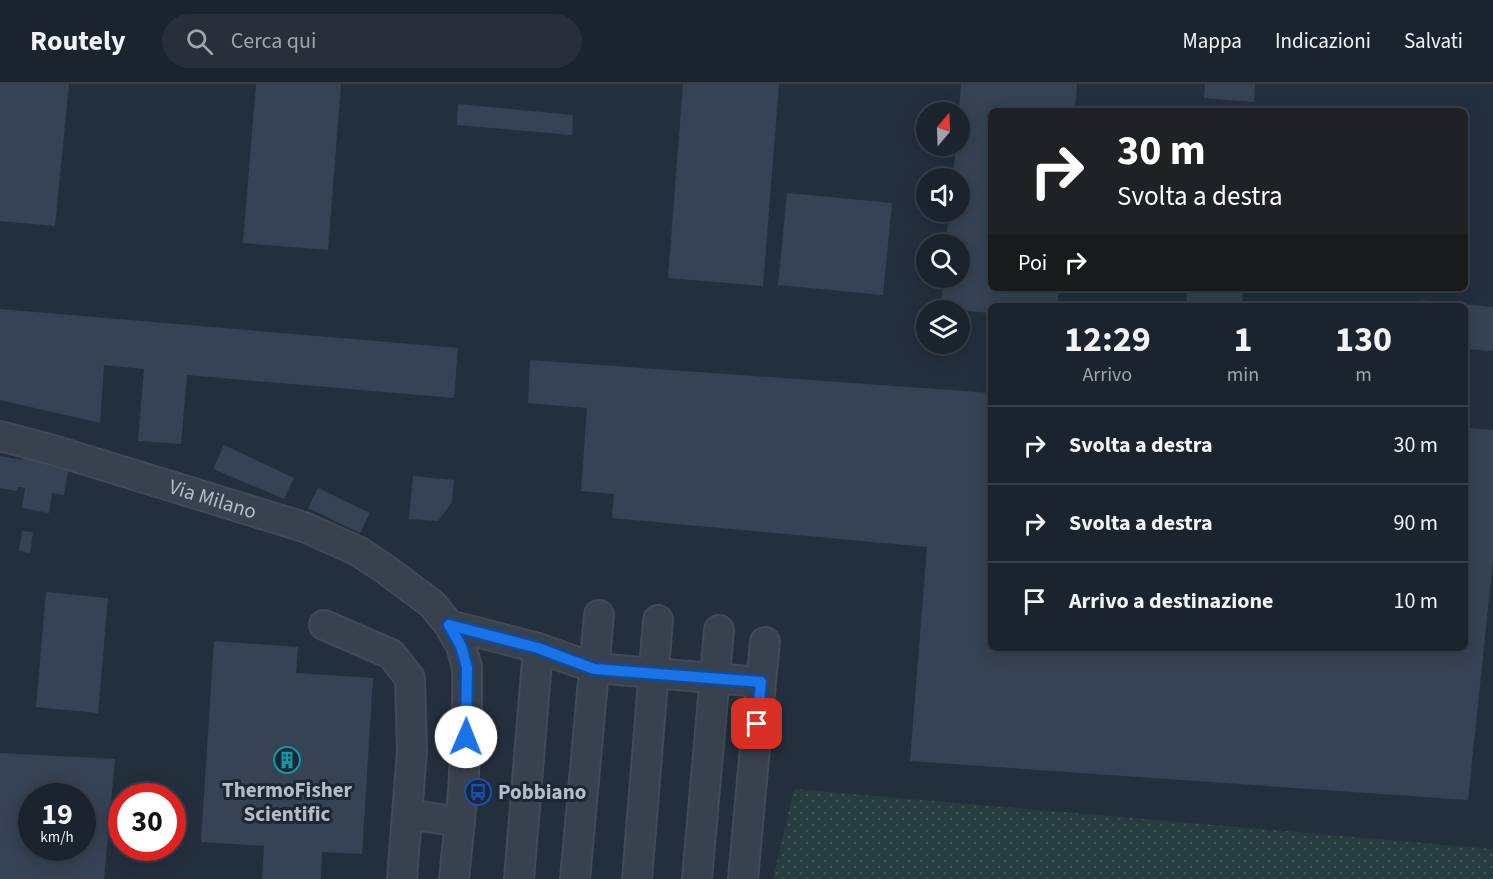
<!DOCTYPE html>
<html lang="it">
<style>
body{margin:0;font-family:"Source Sans 3",sans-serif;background:#282f3a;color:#f1f3f6;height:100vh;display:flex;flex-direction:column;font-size:22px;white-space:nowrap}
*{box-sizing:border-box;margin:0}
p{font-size:20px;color:#a0a4aa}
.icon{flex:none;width:33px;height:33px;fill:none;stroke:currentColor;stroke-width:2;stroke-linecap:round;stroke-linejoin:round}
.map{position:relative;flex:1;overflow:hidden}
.sheet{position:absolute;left:988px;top:219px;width:480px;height:348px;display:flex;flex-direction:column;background:#1b232e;border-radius:9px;box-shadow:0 3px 15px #0003,0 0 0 2px #39404a}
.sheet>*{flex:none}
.banner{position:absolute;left:988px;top:24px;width:480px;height:183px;border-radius:9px;box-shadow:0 3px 15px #0003,0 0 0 2px #39404a;background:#202124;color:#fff;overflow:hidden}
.needle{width:39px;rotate:19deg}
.tools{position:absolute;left:916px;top:18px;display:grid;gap:12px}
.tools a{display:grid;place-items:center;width:54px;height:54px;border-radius:50%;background:#1b232e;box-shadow:0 3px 15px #0003,0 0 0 2px #39404a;font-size:30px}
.speed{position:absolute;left:18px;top:699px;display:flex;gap:12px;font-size:30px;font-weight:700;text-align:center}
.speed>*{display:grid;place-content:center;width:78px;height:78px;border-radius:50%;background:#1b232e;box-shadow:0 3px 15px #0003,0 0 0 2px #39404a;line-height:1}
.speed small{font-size:15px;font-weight:400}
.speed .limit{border:9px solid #d22;background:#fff;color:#111}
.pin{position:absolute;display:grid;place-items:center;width:51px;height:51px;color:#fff;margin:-26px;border-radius:12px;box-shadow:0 3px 9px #0006}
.me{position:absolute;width:66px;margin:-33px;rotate:1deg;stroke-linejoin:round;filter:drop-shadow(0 0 4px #0008)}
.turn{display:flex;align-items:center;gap:21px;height:126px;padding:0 30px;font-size:27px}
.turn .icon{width:78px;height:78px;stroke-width:2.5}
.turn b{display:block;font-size:42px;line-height:51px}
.then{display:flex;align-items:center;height:57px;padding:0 30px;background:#0003;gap:12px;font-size:22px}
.eta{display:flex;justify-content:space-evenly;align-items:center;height:102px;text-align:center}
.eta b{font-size:36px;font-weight:700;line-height:42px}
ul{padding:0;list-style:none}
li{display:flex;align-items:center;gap:18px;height:78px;padding:0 30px;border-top:2px solid #39404a}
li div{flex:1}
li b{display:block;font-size:22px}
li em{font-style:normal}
header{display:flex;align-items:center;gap:36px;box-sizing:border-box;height:84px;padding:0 30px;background:#1b232e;border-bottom:2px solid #39404a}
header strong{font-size:28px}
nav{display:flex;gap:33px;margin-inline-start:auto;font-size:21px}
.search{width:420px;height:54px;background:#282f3a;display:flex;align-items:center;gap:15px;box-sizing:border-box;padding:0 21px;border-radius:33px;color:#a0a4aa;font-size:22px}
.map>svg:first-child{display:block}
.grass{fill:url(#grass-dots)}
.building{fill:#364354;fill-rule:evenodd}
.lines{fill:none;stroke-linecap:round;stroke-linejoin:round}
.minor-casing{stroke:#414a57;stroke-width:32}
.minor{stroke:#38414e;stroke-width:28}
.route-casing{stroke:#114b97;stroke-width:15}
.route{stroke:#1a73e8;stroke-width:10}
.labels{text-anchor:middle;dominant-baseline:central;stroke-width:6;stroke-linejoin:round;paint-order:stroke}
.street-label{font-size:21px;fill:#b4bcc9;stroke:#1d2633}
.poi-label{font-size:21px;font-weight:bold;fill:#b4bcc9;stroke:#1d2633}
</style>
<header>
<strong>Routely</strong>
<div class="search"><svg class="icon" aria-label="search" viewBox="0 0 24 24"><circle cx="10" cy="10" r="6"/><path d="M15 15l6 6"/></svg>Cerca qui</div>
<nav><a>Mappa</a><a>Indicazioni</a><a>Salvati</a></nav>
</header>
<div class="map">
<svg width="1493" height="795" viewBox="0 0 1493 795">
<defs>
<pattern id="grass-dots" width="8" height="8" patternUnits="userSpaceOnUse" patternTransform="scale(1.5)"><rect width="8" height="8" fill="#263c3f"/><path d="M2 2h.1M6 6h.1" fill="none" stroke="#435659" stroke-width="1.8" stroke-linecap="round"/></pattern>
</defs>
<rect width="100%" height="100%" fill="#242f3e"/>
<polygon class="grass" points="794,705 1493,765 1493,795 773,795"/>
<g class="building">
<polygon points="0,0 69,0 55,142 0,137"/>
<polygon points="256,0 341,0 328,166 243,159"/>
<polygon points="683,0 779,0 763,202 668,194"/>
<polygon points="961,0 1077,0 1075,27 992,27 992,204 1059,204 1057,222 992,222 992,229 941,225 943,194 960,194 960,160 946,160 949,128 960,128 960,94 953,94 956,62 960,62 959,28"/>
<polygon points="1205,0 1255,0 1254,18 1204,14"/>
<polygon points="458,20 573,31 572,51 457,41"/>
<polygon points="787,109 892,119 883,211 778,201"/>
<polygon points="1188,204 1243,204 1242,222 1186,222"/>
<polygon points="1420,216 1493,223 1493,267 1466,265 1466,222 1419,222"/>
<polygon points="0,225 458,264 454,314 187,291 181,360 138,357 144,285 104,281 100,339 0,316"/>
<polygon points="530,276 992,309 992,564 1466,564 1466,344 1493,346 1493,476 1468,716 910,677 927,463 612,434 614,410 581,407 587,324 528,319"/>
<polygon points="224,361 294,394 284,415 213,385"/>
<polygon points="0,372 22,376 22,373 69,380 64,411 52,409 49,429 22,424 25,404 18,403 17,407 0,404"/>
<polygon points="413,392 454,396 452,418 438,437 409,435"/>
<polygon points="318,404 370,429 360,449 308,424"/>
<polygon points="22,447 33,448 30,469 19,467"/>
<polygon points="46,508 108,514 98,629 36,623"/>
<polygon points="214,557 298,563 296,589 373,594 362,770 322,768 321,795 262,795 264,762 201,758"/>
<path d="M 0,669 L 115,675 L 104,795 L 0,795 ZM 32,712 L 82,712 L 82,764 L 32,764 Z"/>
</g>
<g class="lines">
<defs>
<g id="minor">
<path id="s1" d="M 0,352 L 53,366 L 304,443 L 358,467 L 385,485 L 432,520 L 449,541 L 461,562 L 467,583 L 467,635 L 463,707 L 454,795"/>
<polyline points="324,541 391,570 410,594 412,667 407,730"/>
<polyline points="449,541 538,564 594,584 761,598 765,558"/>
<polyline points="402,795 407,730 460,738"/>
<polyline points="519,795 538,564"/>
<polyline points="575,795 599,531"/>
<polyline points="637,795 658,536"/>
<polyline points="697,795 719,546"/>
<polyline points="743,795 761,598"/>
</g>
</defs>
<use href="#minor" class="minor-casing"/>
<use href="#minor" class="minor"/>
</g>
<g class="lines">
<defs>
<polyline id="route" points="466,653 467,583 461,562 449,541 538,564 594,585 761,598 757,640"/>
</defs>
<use href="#route" class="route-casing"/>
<use href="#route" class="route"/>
</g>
<defs>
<symbol id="building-ring" viewBox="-11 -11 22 22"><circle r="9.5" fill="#1d2633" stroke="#0f9aa8" stroke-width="1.5"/><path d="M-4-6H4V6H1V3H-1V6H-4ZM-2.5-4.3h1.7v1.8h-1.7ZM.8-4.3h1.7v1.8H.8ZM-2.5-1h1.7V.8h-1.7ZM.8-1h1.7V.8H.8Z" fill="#0f9aa8"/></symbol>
<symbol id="bus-ring" viewBox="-11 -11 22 22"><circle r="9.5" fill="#1d2633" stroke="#1a4fb4" stroke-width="1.5"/><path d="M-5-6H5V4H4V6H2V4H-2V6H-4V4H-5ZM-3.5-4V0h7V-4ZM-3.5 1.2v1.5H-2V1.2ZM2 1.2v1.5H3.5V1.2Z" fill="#1a4fb4"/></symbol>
</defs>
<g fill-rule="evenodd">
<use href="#building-ring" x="272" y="661" width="30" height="30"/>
<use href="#bus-ring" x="463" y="693" width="30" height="30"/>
</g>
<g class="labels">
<g class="street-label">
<text stroke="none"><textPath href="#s1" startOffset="222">Via Milano</textPath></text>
</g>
<g class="poi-label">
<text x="287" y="706">ThermoFisher<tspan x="287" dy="24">Scientific</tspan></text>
<text x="498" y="708" text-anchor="start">Pobbiano</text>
</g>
</g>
</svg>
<div class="tools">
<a><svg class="needle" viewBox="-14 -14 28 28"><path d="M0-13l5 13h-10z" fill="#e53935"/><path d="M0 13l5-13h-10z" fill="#a0a4aa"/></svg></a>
<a><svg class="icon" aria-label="sound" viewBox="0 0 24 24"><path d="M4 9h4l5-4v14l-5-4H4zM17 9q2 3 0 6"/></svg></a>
<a><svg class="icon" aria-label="search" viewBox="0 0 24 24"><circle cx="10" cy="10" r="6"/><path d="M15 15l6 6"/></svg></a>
<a><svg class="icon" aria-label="layers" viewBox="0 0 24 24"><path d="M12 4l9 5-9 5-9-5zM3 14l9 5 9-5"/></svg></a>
</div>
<div class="speed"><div>19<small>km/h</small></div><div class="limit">30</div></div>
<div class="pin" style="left:757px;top:640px;background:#d93025"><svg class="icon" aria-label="arrive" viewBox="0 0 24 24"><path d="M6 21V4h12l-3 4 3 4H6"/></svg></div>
<svg class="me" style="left:466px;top:653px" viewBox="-20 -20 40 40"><circle r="19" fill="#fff"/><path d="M0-13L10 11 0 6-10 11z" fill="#1a73e8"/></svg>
<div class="banner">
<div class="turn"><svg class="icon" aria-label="right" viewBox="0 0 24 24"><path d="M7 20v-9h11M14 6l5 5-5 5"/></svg><div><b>30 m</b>Svolta a destra</div></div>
<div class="then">Poi<svg class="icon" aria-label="right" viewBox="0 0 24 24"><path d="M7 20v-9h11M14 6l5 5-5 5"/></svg></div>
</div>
<section class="sheet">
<div class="eta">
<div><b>12:29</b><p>Arrivo</p></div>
<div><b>1</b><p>min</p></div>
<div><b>130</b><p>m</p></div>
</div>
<ul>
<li><svg class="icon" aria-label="right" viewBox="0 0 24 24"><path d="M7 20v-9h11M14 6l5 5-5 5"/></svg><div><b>Svolta a destra</b></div><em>30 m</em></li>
<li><svg class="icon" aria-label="right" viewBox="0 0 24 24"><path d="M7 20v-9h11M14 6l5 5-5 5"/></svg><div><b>Svolta a destra</b></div><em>90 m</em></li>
<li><svg class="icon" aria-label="arrive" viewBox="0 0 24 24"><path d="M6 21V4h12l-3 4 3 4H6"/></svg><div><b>Arrivo a destinazione</b></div><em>10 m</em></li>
</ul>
</section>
</div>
